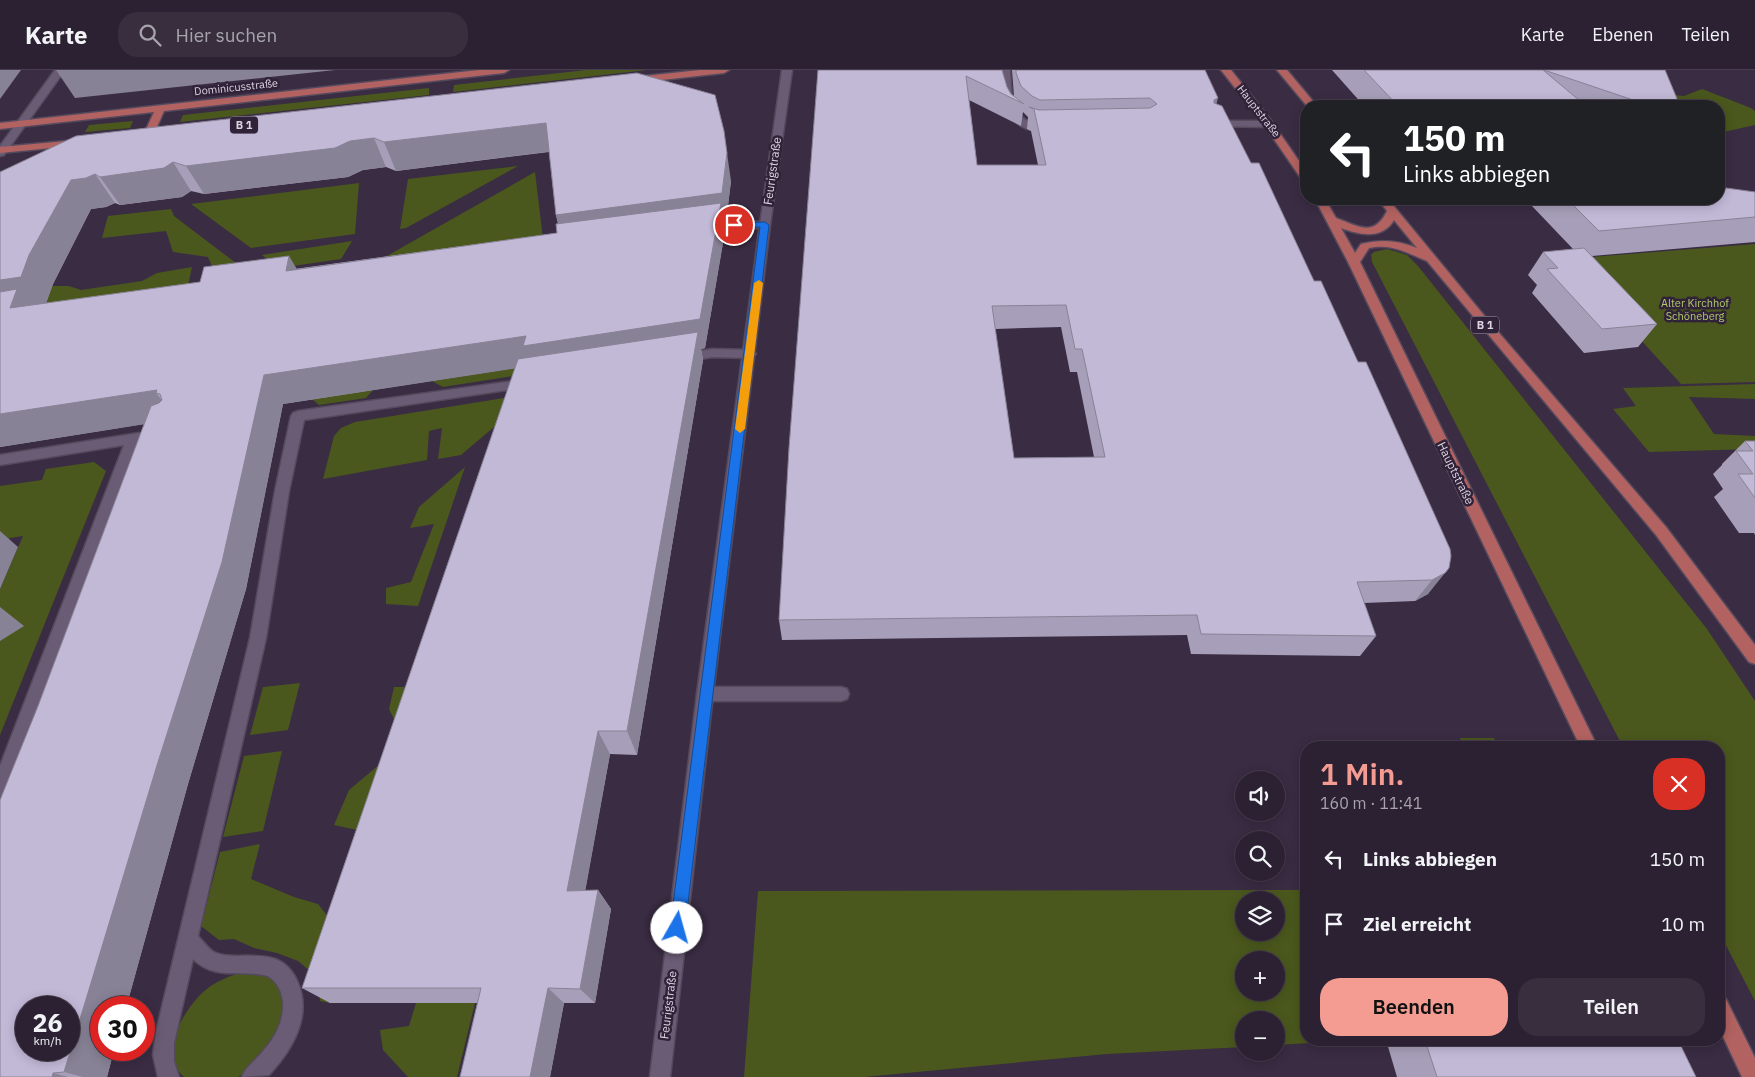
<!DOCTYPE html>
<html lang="de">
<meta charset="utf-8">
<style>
body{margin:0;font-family:"IBM Plex Sans",sans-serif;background:#382e3e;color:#f1f3f6;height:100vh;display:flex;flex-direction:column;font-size:19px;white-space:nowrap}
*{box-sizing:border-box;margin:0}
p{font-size:16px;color:#a6a3ac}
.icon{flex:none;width:28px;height:28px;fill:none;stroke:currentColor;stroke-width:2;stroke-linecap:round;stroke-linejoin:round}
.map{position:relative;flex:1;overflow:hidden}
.side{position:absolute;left:1300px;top:671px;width:425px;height:305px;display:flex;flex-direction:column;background:#2c2132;border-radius:20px;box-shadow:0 2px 12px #0003,0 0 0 1px #483e4d}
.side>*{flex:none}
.hud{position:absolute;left:1300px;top:30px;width:425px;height:105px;border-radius:20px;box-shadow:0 2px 12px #0003,0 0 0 1px #483e4d;background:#202124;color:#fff;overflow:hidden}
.tools{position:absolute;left:1235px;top:701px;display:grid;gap:10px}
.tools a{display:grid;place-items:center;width:50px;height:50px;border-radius:50%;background:#2c2132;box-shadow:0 2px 12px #0003,0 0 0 1px #483e4d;font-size:25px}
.speed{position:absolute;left:15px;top:926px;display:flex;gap:10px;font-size:25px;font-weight:700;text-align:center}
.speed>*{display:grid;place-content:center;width:65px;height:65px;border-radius:50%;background:#2c2132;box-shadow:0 2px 12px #0003,0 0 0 1px #483e4d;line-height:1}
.speed small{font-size:12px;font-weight:400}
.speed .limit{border:8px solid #d22;background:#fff;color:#111}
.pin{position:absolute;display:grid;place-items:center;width:42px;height:42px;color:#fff;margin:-21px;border:2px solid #fff;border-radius:50%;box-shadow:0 1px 5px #0007}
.me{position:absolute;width:55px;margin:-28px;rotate:7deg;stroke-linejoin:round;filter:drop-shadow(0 0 4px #0008)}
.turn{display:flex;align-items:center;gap:18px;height:105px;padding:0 20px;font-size:22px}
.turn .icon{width:65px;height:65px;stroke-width:2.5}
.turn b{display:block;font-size:35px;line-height:42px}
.round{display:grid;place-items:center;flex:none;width:52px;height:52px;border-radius:20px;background:#382e3e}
.overview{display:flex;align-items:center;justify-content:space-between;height:85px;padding:0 20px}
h1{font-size:30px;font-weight:600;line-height:38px;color:#f59c92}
.button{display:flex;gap:10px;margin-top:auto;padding:10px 20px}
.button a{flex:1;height:58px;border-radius:20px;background:#f59c92;color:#111;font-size:20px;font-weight:600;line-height:58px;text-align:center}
.button a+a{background:#382e3e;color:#f1f3f6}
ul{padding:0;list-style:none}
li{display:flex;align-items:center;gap:15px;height:65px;padding:0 20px}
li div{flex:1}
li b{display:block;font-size:19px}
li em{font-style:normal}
header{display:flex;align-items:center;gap:30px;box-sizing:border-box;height:70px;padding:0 25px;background:#2c2132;border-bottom:1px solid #483e4d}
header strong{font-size:24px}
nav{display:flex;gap:28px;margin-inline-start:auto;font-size:18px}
.search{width:350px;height:45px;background:#382e3e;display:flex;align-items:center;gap:12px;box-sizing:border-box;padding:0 18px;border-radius:20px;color:#a6a3ac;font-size:19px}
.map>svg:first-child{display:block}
.green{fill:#4a581d;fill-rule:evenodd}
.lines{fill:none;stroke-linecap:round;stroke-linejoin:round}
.service-casing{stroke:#554a5d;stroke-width:3}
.minor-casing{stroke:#554a5d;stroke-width:3}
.primary-casing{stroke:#554a5d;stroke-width:3}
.service{fill:#6b5c75;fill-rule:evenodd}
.minor{fill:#6b5c75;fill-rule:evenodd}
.primary{fill:#b26361;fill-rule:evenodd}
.wall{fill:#a79fb9;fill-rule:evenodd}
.shaded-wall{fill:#888296}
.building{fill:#c2b9d7;stroke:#888296;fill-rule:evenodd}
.route{fill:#1a73e8;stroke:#114b97}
.slow{fill:#f59e0b}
.labels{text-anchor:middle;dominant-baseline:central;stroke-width:5;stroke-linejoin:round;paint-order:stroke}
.far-street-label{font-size:11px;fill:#dcd4e2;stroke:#302238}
.shield{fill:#302238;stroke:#a89faf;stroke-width:1}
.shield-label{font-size:11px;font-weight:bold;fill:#dcd4e2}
.far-park-label{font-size:11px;fill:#b2cb6b;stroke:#302238}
.street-label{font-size:12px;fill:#dcd4e2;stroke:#302238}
</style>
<header>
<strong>Karte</strong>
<div class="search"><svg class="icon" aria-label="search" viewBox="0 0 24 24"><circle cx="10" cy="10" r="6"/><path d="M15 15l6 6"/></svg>Hier suchen</div>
<nav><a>Karte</a><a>Ebenen</a><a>Teilen</a></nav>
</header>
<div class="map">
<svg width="1755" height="1007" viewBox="0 0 1755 1007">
<rect width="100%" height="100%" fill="#3a2c43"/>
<g class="green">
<polygon points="586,0 647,0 453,22 454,15"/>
<polygon points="429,18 429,25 180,52 183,45"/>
<polygon points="1702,19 1751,38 1755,41 1755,55 1719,63 1719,36 1673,36 1656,23 1684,26"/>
<polygon points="133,51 130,58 85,62 89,55"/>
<polygon points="518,96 406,158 400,159 408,109"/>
<polygon points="535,102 543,169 378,191"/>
<polygon points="359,113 355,164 251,178 191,134"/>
<polygon points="171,139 174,146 249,203 217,207 208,187 173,182 166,161 102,168 108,146"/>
<polygon points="352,171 341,189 279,198 262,185"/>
<polygon points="1755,174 1755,312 1681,314 1567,189"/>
<polygon points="1387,179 1407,185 1418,196 1707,559 1755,631 1755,931 1719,862 1719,678 1623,677 1372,192 1371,185 1374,182"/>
<polygon points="192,197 188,216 0,242 0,236 52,216 69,216 81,220 142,211 157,203"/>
<polygon points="608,284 602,292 443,317 432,311"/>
<polygon points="1755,314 1755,329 1689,327 1714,364 1755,366 1755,379 1649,382 1613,339 1636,336 1623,318"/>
<polygon points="373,320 366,328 319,335 312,329"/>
<polygon points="534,323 461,385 438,389 442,358 429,361 427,390 323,409 334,366 341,358 355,352"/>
<polygon points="94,392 106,401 0,665 0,519 23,466 10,468 0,473 0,416 42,410 46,399"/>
<polygon points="465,397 418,536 386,534 386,518 411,512 434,454 410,458 419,437"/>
<polygon points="300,613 288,660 250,665 263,617"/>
<polygon points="394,617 433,617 330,933 320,931 317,907 298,891 277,883 254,878 234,869 219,870 201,856 220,782 260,774 251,809 294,827 318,834 329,848 357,760 334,755 349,720 380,694 399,660 389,639"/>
<polygon points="1460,668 1494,668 1497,677 1463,677"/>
<polygon points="282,681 263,761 223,767 244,686"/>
<path d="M 1306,820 L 1306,970 L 1361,970 L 1276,975 L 1276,950 L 1244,950 L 1244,977 L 1107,984 L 864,1007 L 744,1007 L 758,821 ZM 1244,830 L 1276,830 L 1276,862 L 1244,862 ZM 1244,890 L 1276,890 L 1276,922 L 1244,922 Z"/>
<path d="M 239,903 L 256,903 L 271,908 L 281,919 L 286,935 L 276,971 L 247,1002 L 238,1007 L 184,1007 C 158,984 182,943 201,924 C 212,913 225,908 239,903 Z"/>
<polygon points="416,933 475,933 457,1007 408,1007 383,980 380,960 409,956"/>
</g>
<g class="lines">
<defs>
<g id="service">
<path d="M 1000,0 L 1010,0 C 1011,16 1010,41 1026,50 C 1033,54 1042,53 1049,55 L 1049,59 C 1008,68 1003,30 1000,0 Z"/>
<polygon points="1214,51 1269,51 1274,54 1269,57 1211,56 1209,54"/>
<polygon points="734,152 765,152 770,155 765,158 734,158 704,162 699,159 704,156"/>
<polygon points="712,279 750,280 756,284 750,288 712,287 682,292 676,288 682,284"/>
<path d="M 528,309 L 534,313 L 533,316 L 304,350 L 289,421 L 266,568 L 198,866 C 203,871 208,879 214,882 C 230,890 256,882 275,889 C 286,893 293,901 298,913 C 312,947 292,980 269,1005 L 242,1007 C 245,999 250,995 256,989 C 271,973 284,956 283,933 C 282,921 278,913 268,906 C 242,899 215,911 193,889 L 174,973 L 174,991 L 179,1007 L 158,1007 L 153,985 L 156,962 L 250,568 L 275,421 L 291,346 L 293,343 L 298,341 Z"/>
<polygon points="139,363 144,365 146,368 144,371 139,373 9,719 6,725 0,727 0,696 124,375 0,395 0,385"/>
<polygon points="705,617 841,617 847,619 849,624 847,629 841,631 705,631 699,629 697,624 699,619"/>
</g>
<g id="minor">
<polygon points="55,0 65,0 4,85 0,86 0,76"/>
<polygon points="782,0 792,0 770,155 713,624 670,1007 650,1007 697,624 760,155"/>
</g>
<g id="primary">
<polygon points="479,0 509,0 504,3 164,41 153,66 148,69 143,66 154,42 0,59 0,53"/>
<polygon points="700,0 729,0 724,3 635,13 630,10 635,7"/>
<polygon points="1221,0 1231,0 1272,52 1306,101 1306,111 1302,110 1265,56"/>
<polygon points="1277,0 1287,0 1317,36 1307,36"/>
<polygon points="78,70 83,73 82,75 0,83 0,77"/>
<path d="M 1315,129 L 1325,129 L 1336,148 C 1358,156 1374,168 1387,141 L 1378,129 L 1388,129 L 1487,249 L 1666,457 L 1755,575 L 1755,594 L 1749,592 L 1656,465 L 1427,191 C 1407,183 1392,173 1369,178 L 1360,192 L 1598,678 L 1581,678 L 1348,192 ZM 1394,150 L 1417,178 C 1398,170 1381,169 1361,174 L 1355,183 L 1341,158 C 1360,165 1382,170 1394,150 Z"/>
<polygon points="1719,926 1726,929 1755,988 1755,1007 1742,1007 1719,958"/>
</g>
</defs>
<use href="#service" class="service-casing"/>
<use href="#minor" class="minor-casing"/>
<use href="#primary" class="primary-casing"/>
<use href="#service" class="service"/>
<use href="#minor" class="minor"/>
<use href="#primary" class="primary"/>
</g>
<g class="wall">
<path d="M 818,0 L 1002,0 L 1007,17 L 1011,24 L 1014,26 L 1012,0 L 1205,0 L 1216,34 L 1251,93 L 1314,211 L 1358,292 L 1450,479 L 1428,524 L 1415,531 L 1364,533 L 1376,566 L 1360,586 L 1191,584 L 1187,565 L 782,570 L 779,550 ZM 969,30 L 1021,56 L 1023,42 L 1028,47 L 1027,59 L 1031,61 L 1038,95 L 977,95 ZM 1061,257 L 1070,302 L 1077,302 L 1094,387 L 1014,388 L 995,259 Z"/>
<polygon points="1332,0 1665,0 1680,36 1364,36"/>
<path d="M 637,3 L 731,111 L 726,152 L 723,152 L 725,161 L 705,278 L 701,279 L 703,290 L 637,685 L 610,684 L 585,821 L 598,820 L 611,839 L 595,933 L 564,933 L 550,1007 L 460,1007 L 478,933 L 330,933 L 302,918 L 515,298 L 283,334 L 246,519 L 188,714 L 126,938 L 101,938 L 101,980 L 114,980 L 107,1007 L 0,1007 L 38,636 L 144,354 L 0,377 L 0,102 ZM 549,82 L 556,145 L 558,154 L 557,163 L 46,233 L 53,214 L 91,139 L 106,137 L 115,133 L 120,135 L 182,127 L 191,121 L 204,124 L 348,107 L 363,100 L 386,97 L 396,101 Z"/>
<polygon points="1755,122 1755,172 1592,186 1657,254 1638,277 1584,283 1532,223 1537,215 1528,205 1543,182 1573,179 1532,136 1527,135 1524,129 1719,129"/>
<polygon points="1745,371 1755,371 1755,465 1754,463 1739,463 1714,427 1723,419 1713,404 1722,395 1722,394"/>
<polygon points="1386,970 1678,970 1696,1007 1397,1007"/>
</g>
<g class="shaded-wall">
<polygon points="0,0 21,0 0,29"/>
<polygon points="56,0 335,0 75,28"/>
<polygon points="1218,28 1212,50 1214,30"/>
<polygon points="546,53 554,81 396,101 384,72"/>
<polygon points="374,68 386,97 363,100 348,107 204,124 186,96 350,71"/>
<polygon points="727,83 731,111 726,152 723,152 725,161 705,278 701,279 703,290 637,685 627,661 531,296 283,334 246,519 188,714 126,938 101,938 101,980 114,980 107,1007 83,1007 64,1002 264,305 564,174 556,145"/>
<polygon points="173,92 191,121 182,127 120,135 100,107"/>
<polygon points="95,104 115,133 106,137 91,139 53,214 45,236 0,242 0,210 29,185 71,110"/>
<polygon points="289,186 306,214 286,201"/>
<polygon points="157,320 160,324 156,323 177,349 0,377 0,344"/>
<polygon points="0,461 18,477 0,519"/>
<polygon points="1449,498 1428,524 1415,531 1432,510"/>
<polygon points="0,537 24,556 0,571"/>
<polygon points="598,661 610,684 582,839 567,821"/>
<polygon points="598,820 611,839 595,933 580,919"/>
<polygon points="548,918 564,933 550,1007 530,1007"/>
<polygon points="53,1003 68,1007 52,1007"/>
</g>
<g class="building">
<path d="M 818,0 L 1002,0 L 1007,17 L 1011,24 L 1024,34 L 966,6 L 977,95 L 1046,95 L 1034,39 L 1029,37 L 1039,40 L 1150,38 L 1157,34 L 1150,28 L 1040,30 L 1032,26 L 1021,16 L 1016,3 L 1016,0 L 1205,0 L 1218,28 L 1214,30 L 1214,33 L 1222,36 L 1251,93 L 1259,93 L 1314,211 L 1321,211 L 1358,292 L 1366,292 L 1450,479 L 1451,486 L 1449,498 L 1445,503 L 1432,510 L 1357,512 L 1376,566 L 1201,564 L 1197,545 L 779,550 L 789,378 ZM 1066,235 L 1075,279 L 1082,279 L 1105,387 L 1014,388 L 992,236 Z"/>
<polygon points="1364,0 1543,0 1586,36 1398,36"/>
<polygon points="1544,0 1665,0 1680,36 1651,36"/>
<polygon points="637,3 715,25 724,61 727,83 722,123 556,145 546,53 384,72 374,68 350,71 335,78 186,96 173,92 164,98 100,107 95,104 86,108 71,110 29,185 21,207 0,210 0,102 76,66"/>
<polygon points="1719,117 1755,122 1755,147 1599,161 1567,129 1719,129"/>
<path d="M 721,133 L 700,249 L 523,276 L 526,266 L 264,305 L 222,492 L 158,692 L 64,1002 L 53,1003 L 52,1007 L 0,1007 L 0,730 L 38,636 L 151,336 L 159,333 L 162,330 L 160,324 L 156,323 L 157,320 L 0,344 L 0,222 L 17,219 L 10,238 L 200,212 L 204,197 L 289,186 L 286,201 L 557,163 L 556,154 ZM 26,938 L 69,938 L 69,980 L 26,980 Z"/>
<polygon points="1584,178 1657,254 1602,259 1547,199 1558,198 1543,182"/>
<polygon points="698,262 627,661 598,661 567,821 598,820 580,919 548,918 530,1007 460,1007 481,918 302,918 518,289"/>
<polygon points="1745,371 1755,371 1755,428 1738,404 1753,404 1736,381 1753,381"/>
<polygon points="1425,970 1678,970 1696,1007 1437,1007"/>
</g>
<polygon class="route" points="765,152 769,155 685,858 683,863 677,865 672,863 670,858 760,157 734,158 730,155 734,153"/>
<polygon class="slow" points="759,210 763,213 745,359 740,363 735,359 754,213"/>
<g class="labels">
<g class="far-street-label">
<text transform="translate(236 17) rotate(-6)">Dominicusstraße</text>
<text transform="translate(1259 41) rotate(52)">Hauptstraße</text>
</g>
<g class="shield">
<rect x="230" y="46.5" width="28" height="17" rx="4"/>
<rect x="1471" y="246.5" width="28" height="17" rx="4"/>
</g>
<g class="shield-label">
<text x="244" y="55">B 1</text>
<text x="1485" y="255">B 1</text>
</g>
<g class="far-park-label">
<text x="1695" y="233">Alter Kirchhof<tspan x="1695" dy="13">Schöneberg</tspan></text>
</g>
<g class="street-label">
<text transform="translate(772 101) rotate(-82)">Feurigstraße</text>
<text transform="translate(1456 403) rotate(64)">Hauptstraße</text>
<text transform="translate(668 935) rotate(-83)">Feurigstraße</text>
</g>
</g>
</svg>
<div class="tools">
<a><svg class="icon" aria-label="sound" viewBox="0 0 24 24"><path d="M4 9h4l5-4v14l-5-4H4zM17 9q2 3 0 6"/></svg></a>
<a><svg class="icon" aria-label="search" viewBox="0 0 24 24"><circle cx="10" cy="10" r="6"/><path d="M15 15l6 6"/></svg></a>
<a><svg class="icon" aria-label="layers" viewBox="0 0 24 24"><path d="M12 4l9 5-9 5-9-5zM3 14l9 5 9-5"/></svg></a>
<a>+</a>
<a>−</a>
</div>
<div class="speed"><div>26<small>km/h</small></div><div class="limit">30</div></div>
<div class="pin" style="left:734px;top:155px;background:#d93025"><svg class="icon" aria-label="arrive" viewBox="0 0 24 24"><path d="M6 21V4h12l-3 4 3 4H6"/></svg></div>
<svg class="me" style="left:677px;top:858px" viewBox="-20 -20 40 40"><circle r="19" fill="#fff"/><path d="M0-13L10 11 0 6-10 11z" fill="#1a73e8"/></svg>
<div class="hud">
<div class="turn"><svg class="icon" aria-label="left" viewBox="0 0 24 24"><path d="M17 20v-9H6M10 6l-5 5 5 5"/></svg><div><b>150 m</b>Links abbiegen</div></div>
</div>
<section class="side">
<div class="overview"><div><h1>1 Min.</h1><p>160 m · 11:41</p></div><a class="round" style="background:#d93025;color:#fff"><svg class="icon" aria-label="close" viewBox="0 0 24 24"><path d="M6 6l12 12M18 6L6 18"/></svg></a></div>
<ul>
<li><svg class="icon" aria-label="left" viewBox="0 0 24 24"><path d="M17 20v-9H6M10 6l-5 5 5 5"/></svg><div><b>Links abbiegen</b></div><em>150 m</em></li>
<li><svg class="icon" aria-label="arrive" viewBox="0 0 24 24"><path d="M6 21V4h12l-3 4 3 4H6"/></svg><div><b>Ziel erreicht</b></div><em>10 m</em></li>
</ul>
<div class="button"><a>Beenden</a><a>Teilen</a></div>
</section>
</div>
